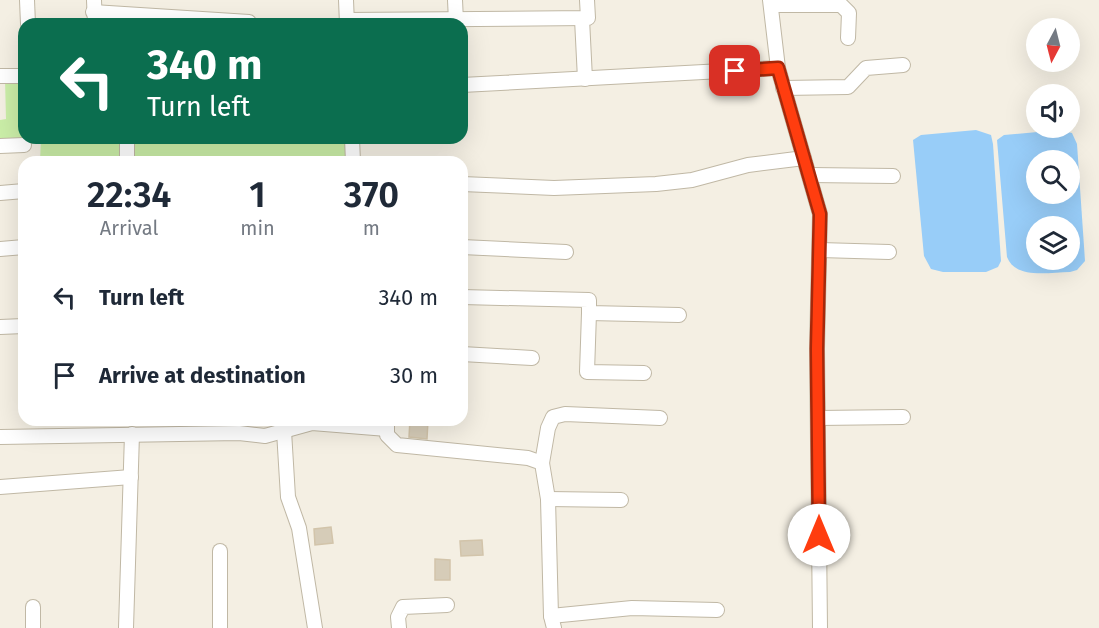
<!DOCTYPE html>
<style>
body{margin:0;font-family:"Fira Sans",sans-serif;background:#f6f6f7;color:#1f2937;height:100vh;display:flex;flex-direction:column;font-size:22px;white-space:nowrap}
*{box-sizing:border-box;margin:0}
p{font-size:20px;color:#747a83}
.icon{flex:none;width:33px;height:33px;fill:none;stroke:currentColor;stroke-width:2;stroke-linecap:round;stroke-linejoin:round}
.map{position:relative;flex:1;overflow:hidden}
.panel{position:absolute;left:18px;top:156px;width:450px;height:270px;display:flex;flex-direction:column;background:#fff;border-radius:18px;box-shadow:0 6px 24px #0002}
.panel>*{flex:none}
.guide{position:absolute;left:18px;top:18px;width:450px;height:126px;border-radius:18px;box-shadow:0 6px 24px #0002;background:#0b6e4f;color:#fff;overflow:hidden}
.needle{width:39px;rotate:187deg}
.controls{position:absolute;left:1026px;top:18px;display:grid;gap:12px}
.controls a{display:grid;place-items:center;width:54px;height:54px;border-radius:50%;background:#fff;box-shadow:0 6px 24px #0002;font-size:30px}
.pin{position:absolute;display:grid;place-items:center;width:51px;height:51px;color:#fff;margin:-26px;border-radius:12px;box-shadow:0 3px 9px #0006}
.me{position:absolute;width:66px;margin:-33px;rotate:0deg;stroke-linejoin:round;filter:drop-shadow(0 0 4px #0008)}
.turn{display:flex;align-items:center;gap:21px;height:126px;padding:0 30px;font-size:27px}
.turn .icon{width:78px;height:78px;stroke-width:2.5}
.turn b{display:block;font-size:42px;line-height:51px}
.eta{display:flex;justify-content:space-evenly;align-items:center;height:102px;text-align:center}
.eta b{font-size:36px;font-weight:600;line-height:42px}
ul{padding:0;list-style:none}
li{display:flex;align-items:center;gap:18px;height:78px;padding:0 30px}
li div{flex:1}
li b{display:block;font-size:22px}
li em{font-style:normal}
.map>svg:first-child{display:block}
.green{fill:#caeda7}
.water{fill:#98cdf8;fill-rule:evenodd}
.building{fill:#d6ccb8;stroke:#d2c4aa;stroke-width:1.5}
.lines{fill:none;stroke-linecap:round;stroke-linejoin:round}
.minor-casing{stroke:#c0b8a5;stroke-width:16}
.minor{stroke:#fff;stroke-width:14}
.route-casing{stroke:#a6280a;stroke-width:15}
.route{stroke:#ff3d0f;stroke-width:10}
</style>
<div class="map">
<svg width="1099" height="628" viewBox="0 0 1099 628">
<rect width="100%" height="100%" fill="#f4efe3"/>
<g class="green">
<polygon points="5,78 24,78 25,141 0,142 0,120 6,119"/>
<polygon points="41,138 346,138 347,162 40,162"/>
</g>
<g class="water">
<polygon points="976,130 991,135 993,144 1001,261 998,267 986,272 943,272 931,269 924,256 913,140 921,135"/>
<path d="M 1059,130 L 1072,133 L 1077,144 L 1085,261 L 1077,270 L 1070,272 C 1049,272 1016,280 1007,257 L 997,140 L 1004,135 ZM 1036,160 L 1070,160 L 1070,194 L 1036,194 ZM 1036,226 L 1070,226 L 1070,260 L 1036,260 Z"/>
</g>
<g class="building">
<polygon points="410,420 428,420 427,439 409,437"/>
<polygon points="331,527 333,543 315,545 314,529"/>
<polygon points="482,540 483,555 461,556 460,541"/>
<polygon points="435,559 450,560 450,580 435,580"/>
</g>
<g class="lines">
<defs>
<g id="minor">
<polyline points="27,0 28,24"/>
<polyline points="94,0 95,24"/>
<polyline points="346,0 347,24"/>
<polyline points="455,0 456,21"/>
<polyline points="770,0 778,68 820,214 817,349 820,628"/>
<polyline points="771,5 841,5 849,13 848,38"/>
<polyline points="93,12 249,22"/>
<polyline points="582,19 585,79"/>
<polyline points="347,20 588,18 587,0"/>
<polyline points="0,76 24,76"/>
<polyline points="462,85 778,68"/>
<polyline points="783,88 848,87 866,68 903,65"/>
<polyline points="352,138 353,162"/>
<polyline points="0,146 24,145"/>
<polyline points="127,162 127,138"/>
<polyline points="810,175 893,176"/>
<polyline points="462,184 554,188 656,184 692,180 748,165 804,158"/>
<polyline points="0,193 24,191"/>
<polyline points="462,247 566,252"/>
<polyline points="0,249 24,247"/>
<polyline points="820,250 889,252"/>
<polyline points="462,297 589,300 589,313 679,315"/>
<polyline points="589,313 587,372 644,373"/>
<polyline points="0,327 24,326"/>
<polyline points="462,354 532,358"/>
<polyline points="818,418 903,417"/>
<polyline points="387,420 387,435 397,445 528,458 542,463 548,499 551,616 554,628"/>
<polyline points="284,431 288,497 299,528 315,628"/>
<polyline points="0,437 239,433 265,436 312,423 387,429"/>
<polyline points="542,463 548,428 553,417 565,414 660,418"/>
<polyline points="0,487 131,477"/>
<polyline points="548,499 621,500"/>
<polyline points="551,616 632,608 717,610"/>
<polyline points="33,628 33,607"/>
<polyline points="126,628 132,434"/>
<polyline points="220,628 220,551"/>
<polyline points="399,628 398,617 403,607 447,605"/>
</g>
</defs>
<use href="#minor" class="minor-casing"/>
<use href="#minor" class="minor"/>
</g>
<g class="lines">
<defs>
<polyline id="route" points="735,71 778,68 820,214 817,349 819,535"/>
</defs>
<use href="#route" class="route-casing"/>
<use href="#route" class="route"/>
</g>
</svg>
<div class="controls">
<a><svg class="needle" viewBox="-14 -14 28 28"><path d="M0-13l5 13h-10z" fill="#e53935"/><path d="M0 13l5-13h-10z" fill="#747a83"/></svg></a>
<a><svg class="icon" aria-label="sound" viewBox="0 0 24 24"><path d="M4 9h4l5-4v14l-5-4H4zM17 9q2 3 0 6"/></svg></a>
<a><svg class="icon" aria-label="search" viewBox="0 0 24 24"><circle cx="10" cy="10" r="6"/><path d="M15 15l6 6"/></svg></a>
<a><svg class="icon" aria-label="layers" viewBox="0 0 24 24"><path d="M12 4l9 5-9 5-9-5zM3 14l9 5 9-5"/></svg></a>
</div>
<div class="pin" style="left:735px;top:71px;background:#d93025"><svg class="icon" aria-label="arrive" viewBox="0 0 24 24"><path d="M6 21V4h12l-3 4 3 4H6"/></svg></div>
<svg class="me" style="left:819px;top:535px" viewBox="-20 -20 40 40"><circle r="19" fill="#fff"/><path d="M0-13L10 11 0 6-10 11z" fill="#ff3d0f"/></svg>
<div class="guide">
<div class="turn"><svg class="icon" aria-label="left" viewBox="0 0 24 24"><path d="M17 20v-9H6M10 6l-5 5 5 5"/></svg><div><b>340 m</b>Turn left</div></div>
</div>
<section class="panel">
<div class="eta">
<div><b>22:34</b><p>Arrival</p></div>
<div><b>1</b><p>min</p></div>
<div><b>370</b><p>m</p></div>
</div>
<ul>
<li><svg class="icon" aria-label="left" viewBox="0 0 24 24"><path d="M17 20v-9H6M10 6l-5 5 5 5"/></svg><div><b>Turn left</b></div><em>340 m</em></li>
<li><svg class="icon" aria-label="arrive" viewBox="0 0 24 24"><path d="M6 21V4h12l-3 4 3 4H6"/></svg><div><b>Arrive at destination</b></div><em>30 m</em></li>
</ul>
</section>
</div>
